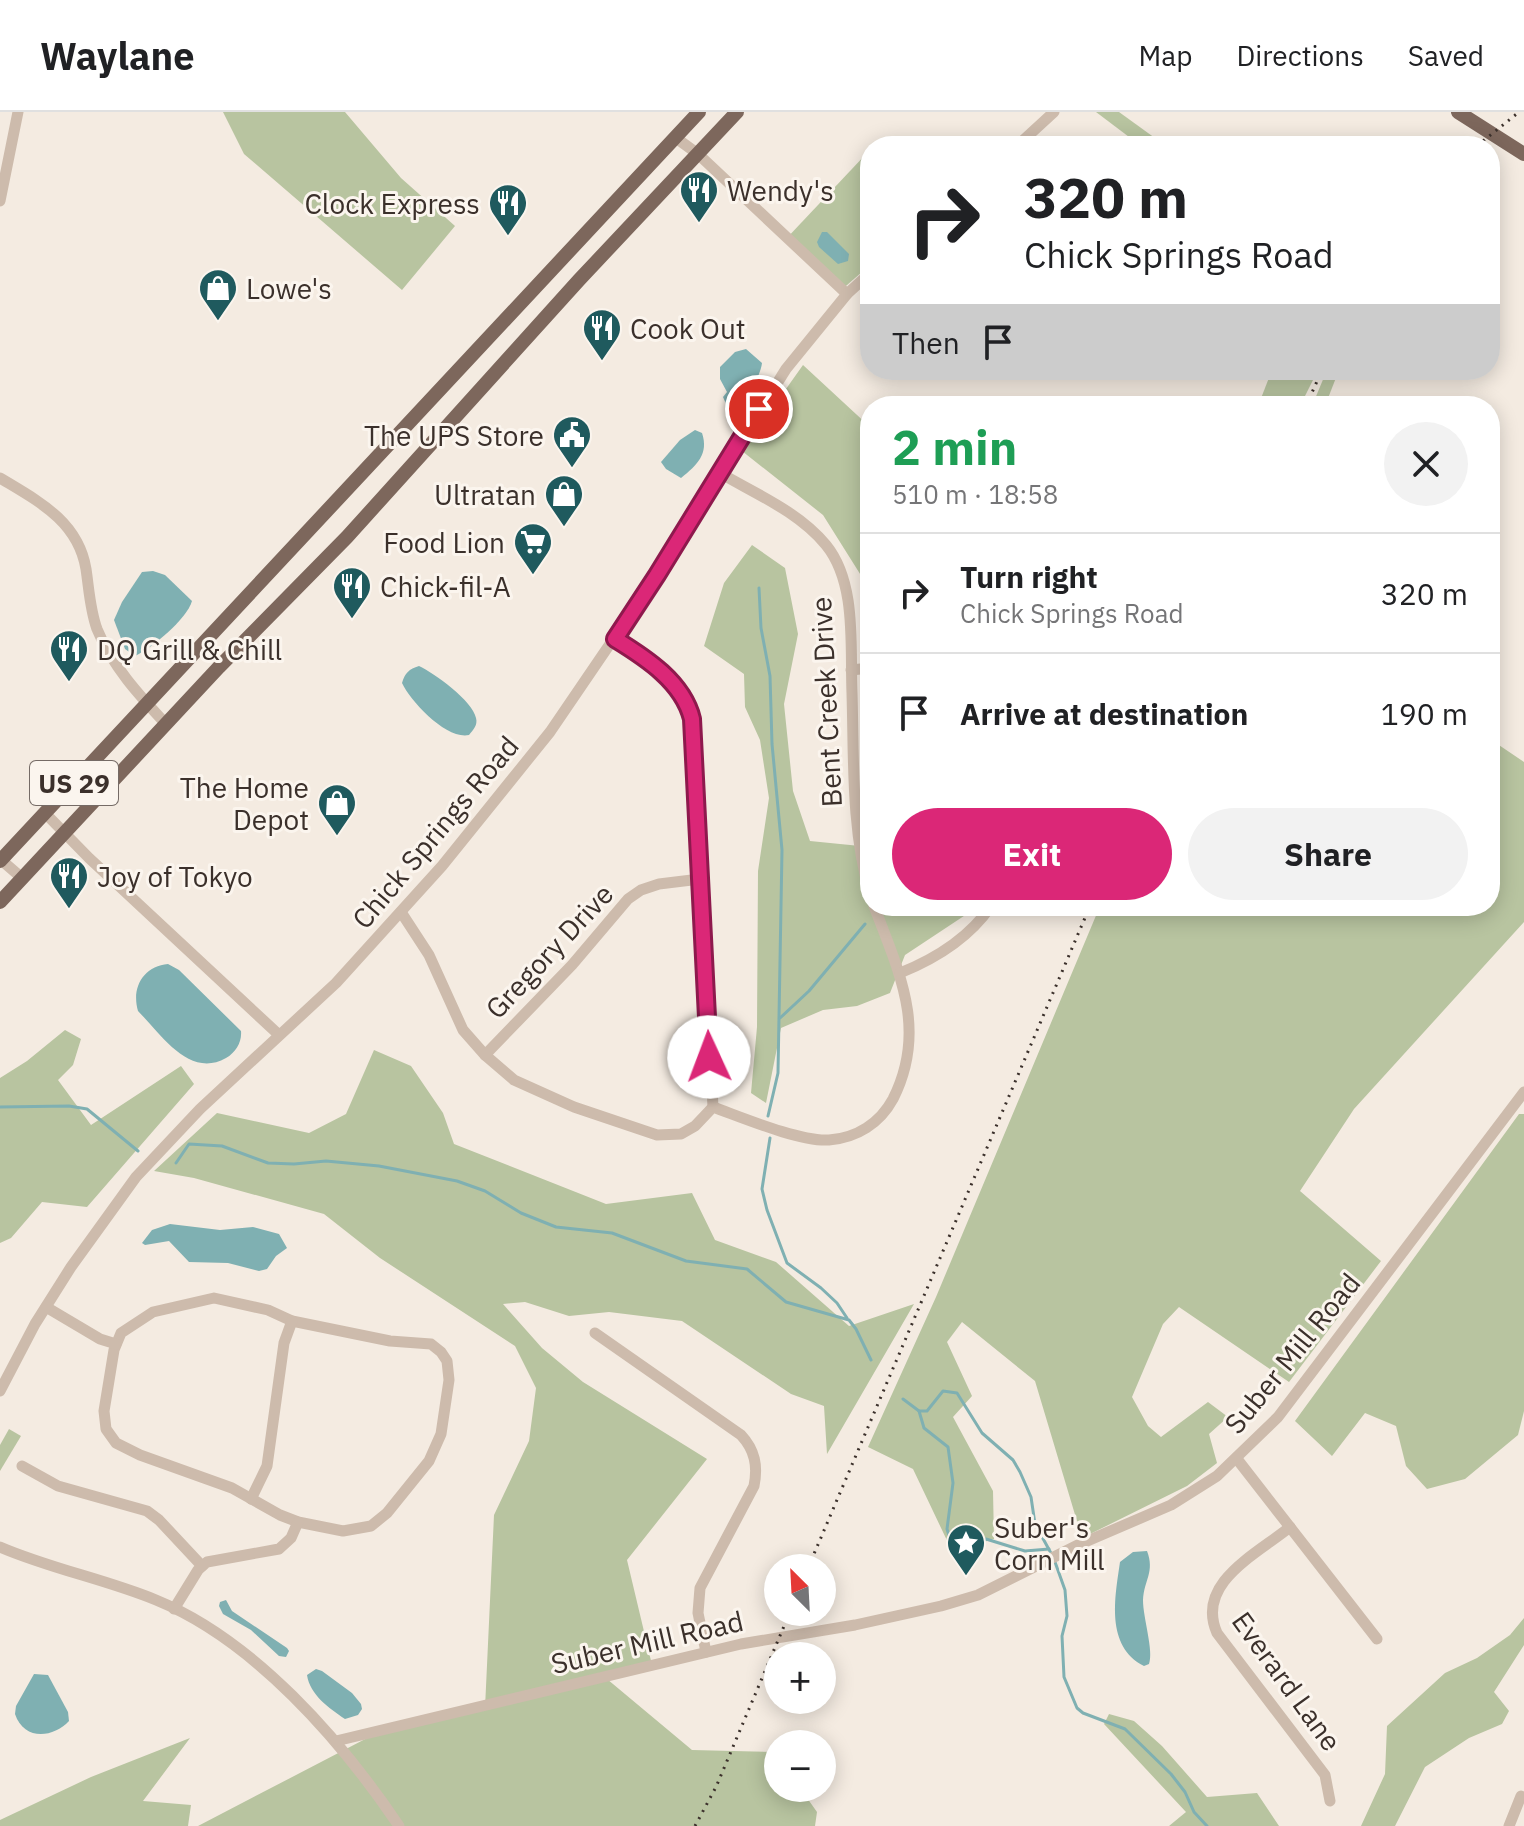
<!DOCTYPE html>
<meta charset="utf-8">
<style>
body{margin:0;font-family:"IBM Plex Sans",sans-serif;background:#f2f2f2;color:#202124;height:100vh;display:flex;flex-direction:column;font-size:30px;white-space:nowrap}
*{box-sizing:border-box;margin:0}
p{font-size:26px;color:#757577}
.icon{flex:none;width:44px;height:44px;fill:none;stroke:currentColor;stroke-width:2;stroke-linecap:round;stroke-linejoin:round}
.map{position:relative;flex:1;overflow:hidden}
.sheet{position:absolute;left:860px;top:284px;width:640px;height:520px;display:flex;flex-direction:column;background:#fff;border-radius:32px;box-shadow:0 4px 20px #0003}
.sheet>*{flex:none}
.guide{position:absolute;left:860px;top:24px;width:640px;height:244px;border-radius:32px;box-shadow:0 4px 20px #0003;background:#fff;color:#202124;overflow:hidden}
.needle{width:52px;rotate:336deg}
.fabs{position:absolute;left:764px;top:1442px;display:grid;gap:16px}
.fabs a{display:grid;place-items:center;width:72px;height:72px;border-radius:50%;background:#fff;box-shadow:0 4px 20px #0003;font-size:40px}
.pin{position:absolute;display:grid;place-items:center;width:68px;height:68px;color:#fff;margin:-34px;border:4px solid #fff;border-radius:50%;box-shadow:0 2px 8px #0007}
.me{position:absolute;width:88px;margin:-44px;rotate:358deg;stroke-linejoin:round;filter:drop-shadow(0 0 6px #0008)}
.turn{display:flex;align-items:center;gap:28px;height:168px;padding:0 32px;font-size:36px}
.turn .icon{width:104px;height:104px;stroke-width:2.5}
.turn b{display:block;font-size:56px;line-height:68px}
.then{display:flex;align-items:center;height:76px;padding:0 32px;background:#0003;gap:16px;font-size:30px}
.round{display:grid;place-items:center;flex:none;width:84px;height:84px;border-radius:42px;background:#f2f2f2}
.headline{display:flex;align-items:center;justify-content:space-between;height:136px;padding:0 32px}
h1{font-size:48px;font-weight:800;line-height:60px;color:#1e9e55}
.button{display:flex;gap:16px;margin-top:auto;padding:16px 32px}
.button a{flex:1;height:92px;border-radius:48px;background:#db2777;color:#fff;font-size:32px;font-weight:800;line-height:92px;text-align:center}
.button a+a{background:#f2f2f2;color:#202124}
ul{padding:0;list-style:none}
li{display:flex;align-items:center;gap:24px;height:120px;padding:0 32px;border-top:2px solid #e0e0e0}
li div{flex:1}
li b{display:block;font-size:30px}
li em{font-style:normal}
header{display:flex;align-items:center;gap:48px;box-sizing:border-box;height:112px;padding:0 40px;background:#fff;border-bottom:2px solid #e0e0e0}
header strong{font-size:38px}
nav{display:flex;gap:44px;margin-inline-start:auto;font-size:28px}
.map>svg:first-child{display:block}
.green{fill:#b8c4a0}
.water{fill:#7fb0b2}
.lines{fill:none;stroke-linecap:round;stroke-linejoin:round}
.stream{stroke:#7fb0b2;stroke-width:3}
.minor{stroke:#cdbbac;stroke-width:11}
.major{stroke:#7d675c;stroke-width:14}
.rail{stroke:#3b302b;stroke-width:3;stroke-dasharray:2 6;stroke-linecap:butt}
.route-casing{stroke:#8e194d;stroke-width:20}
.route{stroke:#db2777;stroke-width:14}
.labels{text-anchor:middle;dominant-baseline:central;stroke-width:6;stroke-linejoin:round;paint-order:stroke}
.shield{fill:#fbf5ee;stroke:#756b66;stroke-width:2}
.shield-label{font-size:26px;font-weight:bold;fill:#3b302b}
.poi-label{font-size:28px;fill:#3b302b;stroke:#fbf5ee;text-anchor:start}
.street-label{font-size:28px;fill:#3b302b;stroke:#fbf5ee}
</style>
<header>
<strong>Waylane</strong>
<nav><a>Map</a><a>Directions</a><a>Saved</a></nav>
</header>
<div class="map">
<svg width="1524" height="1714" viewBox="0 0 1524 1714">
<rect width="100%" height="100%" fill="#f4ebe1"/>
<g class="green">
<polygon points="223,0 345,0 401,66 455,114 402,178 244,42"/>
<polygon points="1096,0 1119,0 1166,34 1141,34"/>
<polygon points="867,41 870,43 870,153 839,180 785,128"/>
<polygon points="803,253 870,315 870,473 867,473 823,403 742,339"/>
<polygon points="1272,258 1318,258 1300,294 1258,294"/>
<polygon points="1327,258 1339,258 1325,294 1312,294"/>
<polygon points="752,433 785,456 798,522 784,592 793,679 810,729 870,735 870,794 979,794 905,843 890,881 857,894 823,898 781,916 766,991 751,981 757,915 758,759 769,686 760,628 745,595 744,562 704,534 724,471"/>
<polygon points="1490,627 1524,650 1524,810 1354,997 1300,1079 1381,1149 1289,1270 1179,1195 1163,1212 1132,1285 1148,1314 1161,1325 1208,1290 1228,1305 1209,1322 1217,1351 1187,1374 1082,1426 1035,1269 962,1210 947,1230 972,1284 953,1305 993,1379 994,1427 952,1439 913,1357 868,1335 936,1185 1100,794 1490,794"/>
<polygon points="65,918 81,927 73,953 58,968 91,1013 181,954 194,972 87,1095 42,1090 11,1126 0,1131 0,966 27,949"/>
<polygon points="374,938 411,954 443,1001 454,1032 606,1092 692,1081 715,1128 776,1150 849,1214 914,1192 827,1342 824,1294 791,1282 682,1209 609,1200 569,1204 525,1190 503,1192 542,1236 583,1270 707,1347 627,1448 652,1553 607,1567 692,1638 776,1640 778,1676 800,1676 817,1700 815,1714 198,1714 371,1624 485,1596 494,1403 529,1329 536,1276 515,1234 380,1146 324,1102 194,1066 154,1059 217,1001 309,1021 346,1002"/>
<polygon points="1519,1002 1524,1002 1524,1299 1518,1323 1465,1367 1427,1377 1406,1354 1396,1314 1365,1301 1332,1344 1295,1309"/>
<polygon points="9,1317 21,1324 0,1359 0,1333"/>
<polygon points="1524,1506 1524,1533 1494,1580 1509,1599 1502,1612 1469,1626 1425,1655 1395,1714 1361,1714 1385,1662 1387,1614 1445,1561 1477,1546 1510,1523"/>
<polygon points="1109,1602 1134,1609 1162,1634 1207,1685 1257,1681 1279,1714 1169,1714 1186,1700 1104,1612"/>
<polygon points="190,1626 143,1689 191,1693 188,1714 0,1714 0,1708 91,1665"/>
</g>
<g class="water">
<polygon points="822,120 827,120 849,142 848,149 838,152 819,135 817,130"/>
<path d="M 746,237 L 762,251 C 760,266 746,289 733,296 L 727,294 L 723,285 L 727,280 L 720,267 L 720,255 L 735,240 Z"/>
<path d="M 695,318 L 702,321 C 709,342 697,353 681,366 L 666,357 L 661,350 L 680,328 Z"/>
<path d="M 153,459 L 165,463 L 192,489 C 187,507 152,536 135,544 L 125,537 L 114,508 L 122,490 L 142,460 Z"/>
<path d="M 419,554 C 434,561 473,589 476,606 C 478,613 473,618 469,623 C 447,628 411,590 402,571 C 405,561 409,557 419,554 Z"/>
<path d="M 168,852 L 179,858 L 241,919 C 242,930 236,940 226,946 C 189,967 161,922 138,899 C 131,875 144,854 168,852 Z"/>
<polygon points="170,1112 220,1118 253,1115 279,1122 287,1136 276,1144 267,1157 259,1159 228,1151 189,1150 169,1129 145,1133 142,1131 152,1118"/>
<path d="M 1147,1439 C 1155,1460 1144,1468 1143,1488 C 1143,1506 1154,1539 1149,1552 L 1144,1554 C 1105,1534 1115,1485 1120,1450 L 1133,1440 Z"/>
<polygon points="226,1488 232,1499 287,1536 289,1539 286,1545 279,1544 251,1518 223,1502 219,1494 220,1490"/>
<path d="M 316,1557 L 322,1559 L 352,1581 L 361,1592 L 362,1597 L 358,1603 L 345,1607 C 329,1596 310,1583 307,1563 Z"/>
<path d="M 34,1562 L 48,1563 L 68,1600 L 69,1609 C 53,1626 24,1629 15,1602 L 16,1594 Z"/>
</g>
<g class="lines">
<g class="stream">
<polyline points="759,476 761,516 770,564 772,632 782,738 778,961 768,1004"/>
<polyline points="780,906 809,879 865,812"/>
<polyline points="0,995 69,994 87,997 138,1039"/>
<polyline points="770,1026 762,1077 767,1098 787,1151 821,1176 837,1191 847,1206"/>
<polyline points="176,1051 189,1032 222,1034 268,1051 294,1052 326,1049 379,1054 457,1069 485,1079 521,1101 556,1115 612,1121 686,1149 747,1157 786,1190 849,1208 856,1217 871,1248"/>
<polyline points="903,1287 919,1299 927,1299 943,1279 957,1281 982,1321 1013,1348 1020,1360 1031,1385 1035,1412 1052,1443"/>
<polyline points="919,1299 924,1316 948,1335 953,1371 947,1417 953,1436 962,1438 986,1427 1025,1439 1049,1437"/>
<polyline points="1055,1450 1065,1478 1067,1504 1062,1524 1064,1565 1077,1596 1083,1601 1125,1617 1171,1662 1185,1680 1194,1700 1207,1714"/>
</g>
<g class="minor">
<polyline points="676,26 698,42 847,182"/>
<polyline points="1017,34 1054,0"/>
<polyline points="0,89 18,0"/>
<path d="M 720,361 C 756,382 799,400 826,433 C 857,471 850,534 852,581 C 854,648 851,717 870,782"/>
<path d="M 0,366 C 38,389 78,409 86,457 C 89,477 90,498 97,517 C 112,554 140,584 166,612"/>
<path d="M 615,527 C 646,546 683,570 692,607 L 713,995"/>
<polyline points="851,558 870,556"/>
<polyline points="45,701 89,746 278,922"/>
<polyline points="0,747 22,766"/>
<path d="M 401,800 L 429,843 L 463,918 L 485,943 L 514,968 L 574,995 L 657,1023 L 681,1022 L 695,1014 L 713,995 C 741,1005 800,1030 829,1028 C 857,1026 880,1011 893,987 C 928,918 899,860 874,794"/>
<path d="M 900,861 C 935,847 969,826 991,794"/>
<polyline points="485,943 572,853 628,787 641,778 659,772 700,767"/>
<polygon points="214,1186 268,1198 292,1209 390,1229 431,1232 441,1240 447,1249 449,1268 441,1322 429,1349 387,1401 371,1414 343,1419 298,1410 280,1403 232,1376 140,1343 116,1331 106,1317 104,1299 114,1238 121,1221 153,1200"/>
<polyline points="46,1195 100,1227 116,1232"/>
<path d="M 595,1221 L 741,1323 C 755,1338 758,1354 754,1374 L 700,1476 L 698,1501 L 706,1540"/>
<polyline points="0,1279 35,1212 71,1155 136,1065 200,997 336,871 442,754 550,620 657,463 786,257 847,182 870,161"/>
<polyline points="1237,1347 1377,1527"/>
<polyline points="22,1354 58,1374 147,1399 159,1408 202,1454"/>
<polyline points="251,1387 267,1354 284,1231 292,1209"/>
<path d="M 1290,1415 C 1257,1442 1195,1471 1217,1521 L 1325,1663 L 1330,1689"/>
<path d="M 0,1435 C 51,1457 105,1467 156,1488 C 254,1528 341,1628 399,1714"/>
<polyline points="174,1497 198,1458 207,1450 279,1437 291,1426 298,1410"/>
<polyline points="336,1629 741,1532 855,1513 941,1494 978,1483 1078,1433 1171,1393 1217,1364 1278,1305 1524,980"/>
<polyline points="1509,1714 1521,1684"/>
</g>
<g class="major">
<polyline points="1458,0 1524,42"/>
<polyline points="0,749 699,0"/>
<polyline points="0,790 219,555 347,425 579,168 737,0"/>
</g>
<g class="rail">
<polyline points="1477,34 1519,0"/>
<polyline points="1306,294 1322,258"/>
<polyline points="808,1456 1090,794"/>
<polyline points="695,1714 716,1675 790,1500"/>
</g>
</g>
<g class="lines">
<defs>
<path id="route" d="M 709,945 L 692,607 C 683,570 646,546 615,527 L 657,463 L 759,297"/>
</defs>
<use href="#route" class="route-casing"/>
<use href="#route" class="route"/>
</g>
<defs>
<symbol id="restaurant-pin" viewBox="-11 -11 22 30"><path d="M0 17L-7.5 6A9.5 9.5 0 1 1 7.5 6Z" fill="#1f5a5e" stroke="#fbf5ee"/><path d="M-5-6h1v4h1v-4h1v4h1v-4h1v5L-1.5 .5V6h-2V.5L-5-1ZM5-6V6H3V1.5H1.5Q1.5-4 5-6Z" fill="#fff"/></symbol>
<symbol id="shop-pin" viewBox="-11 -11 22 30"><path d="M0 17L-7.5 6A9.5 9.5 0 1 1 7.5 6Z" fill="#1f5a5e" stroke="#fbf5ee"/><path d="M-5-2.5h2.3a2.7 3.5 0 0 1 5.4 0H5L5.5 6h-11ZM-1.5-2.5h3a1.5 2.3 0 0 0-3 0Z" fill="#fff"/></symbol>
<symbol id="civic-pin" viewBox="-11 -11 22 30"><path d="M0 17L-7.5 6A9.5 9.5 0 1 1 7.5 6Z" fill="#1f5a5e" stroke="#fbf5ee"/><path d="M-.6-6.5H3V-4.5H.6V-3L4-1V1h2V6H-6V1h2V-1L-.6-3ZM-1.2 2.5V6h2.4V2.5Z" fill="#fff"/></symbol>
<symbol id="supermarket-pin" viewBox="-11 -11 22 30"><path d="M0 17L-7.5 6A9.5 9.5 0 1 1 7.5 6Z" fill="#1f5a5e" stroke="#fbf5ee"/><path d="M-6-5.5h2.5l.6 2H6L4.5 2H-2.5L-4.4-4H-6ZM-1.5 3.2a1.3 1.3 0 1 0 .1 0ZM3 3.2a1.3 1.3 0 1 0 .1 0Z" fill="#fff"/></symbol>
<symbol id="sight-pin" viewBox="-11 -11 22 30"><path d="M0 17L-7.5 6A9.5 9.5 0 1 1 7.5 6Z" fill="#1f5a5e" stroke="#fbf5ee"/><path d="M0-6L1.8-2.2L6-1.7L2.9 1.2L3.7 5.4L0 3.3L-3.7 5.4L-2.9 1.2L-6-1.7L-1.8-2.2Z" fill="#fff"/></symbol>
</defs>
<g fill-rule="evenodd">
<use href="#restaurant-pin" x="677" y="56" width="44" height="60"/>
<use href="#restaurant-pin" x="486" y="69" width="44" height="60"/>
<use href="#shop-pin" x="196" y="154" width="44" height="60"/>
<use href="#restaurant-pin" x="580" y="194" width="44" height="60"/>
<use href="#civic-pin" x="550" y="301" width="44" height="60"/>
<use href="#shop-pin" x="542" y="360" width="44" height="60"/>
<use href="#supermarket-pin" x="511" y="408" width="44" height="60"/>
<use href="#restaurant-pin" x="330" y="452" width="44" height="60"/>
<use href="#restaurant-pin" x="47" y="515" width="44" height="60"/>
<use href="#shop-pin" x="315" y="669" width="44" height="60"/>
<use href="#restaurant-pin" x="47" y="742" width="44" height="60"/>
<use href="#sight-pin" x="944" y="1409" width="44" height="60"/>
</g>
<g class="labels">
<rect class="shield" x="30" y="649" width="88" height="44" rx="6"/>
<g class="shield-label">
<text x="74" y="671">US 29</text>
</g>
<g class="poi-label">
<text x="727" y="78">Wendy's</text>
<text x="480" y="91" text-anchor="end">Clock Express</text>
<text x="246" y="176">Lowe's</text>
<text x="630" y="216">Cook Out</text>
<text x="544" y="323" text-anchor="end">The UPS Store</text>
<text x="536" y="382" text-anchor="end">Ultratan</text>
<text x="505" y="430" text-anchor="end">Food Lion</text>
<text x="380" y="474">Chick-fil-A</text>
<text x="97" y="537">DQ Grill &amp; Chill</text>
<text x="309" y="675" text-anchor="end">The Home<tspan x="309" dy="32">Depot</tspan></text>
<text x="97" y="764">Joy of Tokyo</text>
<text x="994" y="1415">Suber's<tspan x="994" dy="32">Corn Mill</tspan></text>
</g>
<g class="street-label">
<text transform="translate(826 590) rotate(-93)">Bent Creek Drive</text>
<text transform="translate(435 720) rotate(-50)">Chick Springs Road</text>
<text transform="translate(549 839) rotate(-47)">Gregory Drive</text>
<text transform="translate(1292 1241) rotate(-51)">Suber Mill Road</text>
<text transform="translate(647 1530) rotate(-13)">Suber Mill Road</text>
<text transform="translate(1287 1569) rotate(54)">Everard Lane</text>
</g>
</g>
</svg>
<div class="fabs">
<a><svg class="needle" viewBox="-14 -14 28 28"><path d="M0-13l5 13h-10z" fill="#e53935"/><path d="M0 13l5-13h-10z" fill="#757577"/></svg></a>
<a>+</a>
<a>−</a>
</div>
<div class="pin" style="left:759px;top:297px;background:#d93025"><svg class="icon" aria-label="arrive" viewBox="0 0 24 24"><path d="M6 21V4h12l-3 4 3 4H6"/></svg></div>
<svg class="me" style="left:709px;top:945px" viewBox="-20 -20 40 40"><circle r="19" fill="#fff"/><path d="M0-13L10 11 0 6-10 11z" fill="#db2777"/></svg>
<div class="guide">
<div class="turn"><svg class="icon" aria-label="right" viewBox="0 0 24 24"><path d="M7 20v-9h11M14 6l5 5-5 5"/></svg><div><b>320 m</b>Chick Springs Road</div></div>
<div class="then">Then<svg class="icon" aria-label="arrive" viewBox="0 0 24 24"><path d="M6 21V4h12l-3 4 3 4H6"/></svg></div>
</div>
<section class="sheet">
<div class="headline"><div><h1>2 min</h1><p>510 m · 18:58</p></div><a class="round"><svg class="icon" aria-label="close" viewBox="0 0 24 24"><path d="M6 6l12 12M18 6L6 18"/></svg></a></div>
<ul>
<li><svg class="icon" aria-label="right" viewBox="0 0 24 24"><path d="M7 20v-9h11M14 6l5 5-5 5"/></svg><div><b>Turn right</b><p>Chick Springs Road</p></div><em>320 m</em></li>
<li><svg class="icon" aria-label="arrive" viewBox="0 0 24 24"><path d="M6 21V4h12l-3 4 3 4H6"/></svg><div><b>Arrive at destination</b></div><em>190 m</em></li>
</ul>
<div class="button"><a>Exit</a><a>Share</a></div>
</section>
</div>
